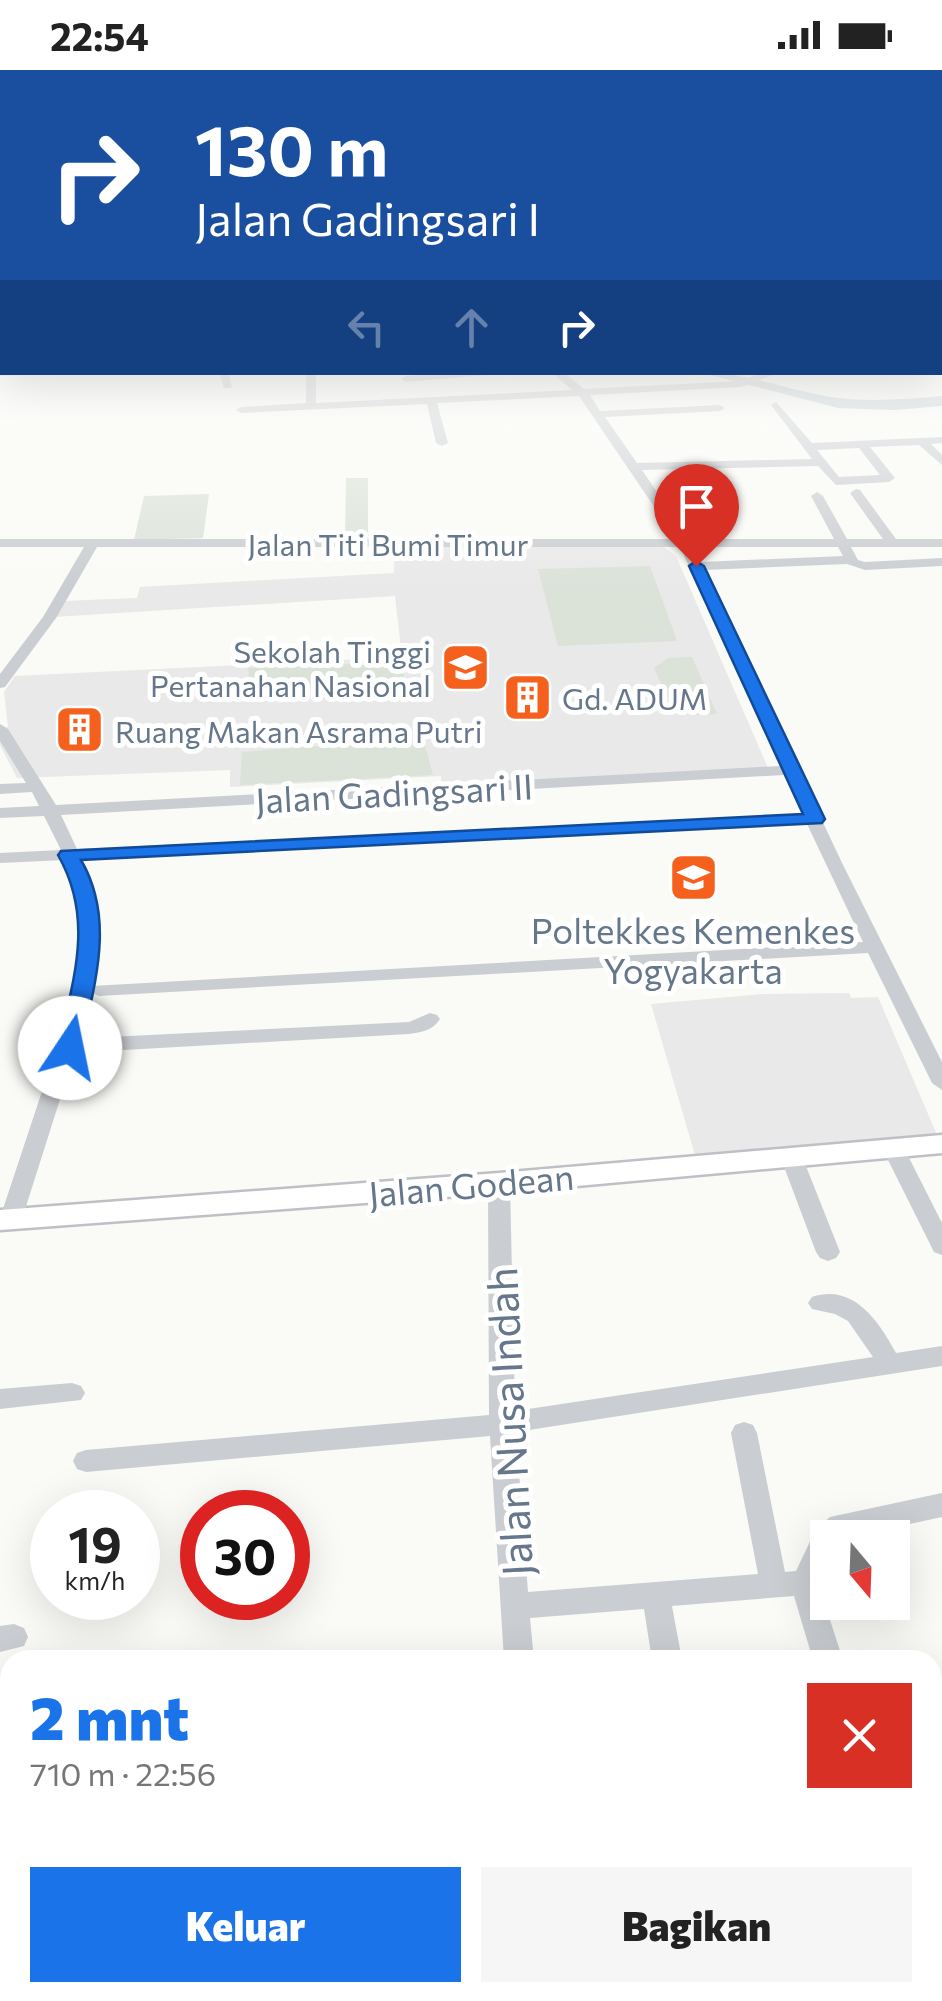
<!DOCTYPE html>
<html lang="id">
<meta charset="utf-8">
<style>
body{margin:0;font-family:Commissioner,sans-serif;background:#f6f6f6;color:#222;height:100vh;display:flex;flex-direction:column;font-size:38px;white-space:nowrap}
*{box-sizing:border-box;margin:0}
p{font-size:32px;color:#767676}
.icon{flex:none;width:55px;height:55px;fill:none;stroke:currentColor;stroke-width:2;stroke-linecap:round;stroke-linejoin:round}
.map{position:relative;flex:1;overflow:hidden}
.panel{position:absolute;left:0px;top:1580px;width:942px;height:352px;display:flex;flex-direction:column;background:#fff;border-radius:30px 30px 0 0;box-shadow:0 10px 40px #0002}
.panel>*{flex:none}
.banner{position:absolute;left:0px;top:0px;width:942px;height:305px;box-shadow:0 10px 40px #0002;background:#1a4fa0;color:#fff;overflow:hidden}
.needle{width:65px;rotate:161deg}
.buttons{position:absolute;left:810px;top:1450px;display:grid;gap:20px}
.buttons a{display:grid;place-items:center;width:100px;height:100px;border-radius:0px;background:#fff;box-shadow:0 10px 40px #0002;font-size:50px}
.speed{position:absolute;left:30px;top:1420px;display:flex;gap:20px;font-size:50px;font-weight:700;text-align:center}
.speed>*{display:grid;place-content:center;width:130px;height:130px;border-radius:50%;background:#fff;box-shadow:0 10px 40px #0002;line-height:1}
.speed small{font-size:25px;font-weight:400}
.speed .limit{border:15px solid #d22;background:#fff;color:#111}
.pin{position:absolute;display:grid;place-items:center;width:85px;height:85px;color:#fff;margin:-102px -42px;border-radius:50% 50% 50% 0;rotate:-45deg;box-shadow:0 0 10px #0007}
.pin .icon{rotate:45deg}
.me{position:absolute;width:110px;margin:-55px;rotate:11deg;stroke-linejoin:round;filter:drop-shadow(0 0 8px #0008)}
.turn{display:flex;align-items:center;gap:35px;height:210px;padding:0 30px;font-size:45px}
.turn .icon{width:130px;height:130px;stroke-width:2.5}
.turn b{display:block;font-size:70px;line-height:85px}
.lanes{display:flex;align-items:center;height:95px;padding:0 30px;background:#0003;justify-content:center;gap:50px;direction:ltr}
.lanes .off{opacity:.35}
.round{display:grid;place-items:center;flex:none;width:105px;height:105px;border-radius:0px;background:#f6f6f6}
.head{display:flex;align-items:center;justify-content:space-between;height:170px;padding:0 30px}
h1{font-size:60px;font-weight:800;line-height:75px;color:#1a73e8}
.button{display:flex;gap:20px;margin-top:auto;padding:20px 30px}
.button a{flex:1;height:115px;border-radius:0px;background:#1a73e8;color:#fff;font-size:40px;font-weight:800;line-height:115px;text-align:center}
.button a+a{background:#f6f6f6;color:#222}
.status{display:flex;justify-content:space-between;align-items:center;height:70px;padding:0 50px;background:#fff;direction:ltr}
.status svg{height:28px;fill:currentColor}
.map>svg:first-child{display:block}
.built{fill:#e8e9e8}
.green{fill:#dbe2d8}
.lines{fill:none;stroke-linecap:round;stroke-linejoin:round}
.river{fill:#c3cdd3;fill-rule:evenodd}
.major-casing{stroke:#bdc0c5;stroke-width:5}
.minor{fill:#cacdd1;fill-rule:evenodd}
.major{fill:#fff;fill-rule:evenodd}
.route{fill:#1a73e8;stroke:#114b97;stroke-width:2.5}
.labels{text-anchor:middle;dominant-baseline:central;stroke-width:10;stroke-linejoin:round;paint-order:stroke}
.far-street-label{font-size:30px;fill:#66778b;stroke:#fff}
.far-poi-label{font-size:30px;fill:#66778b;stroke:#fff;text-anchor:start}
.street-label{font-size:35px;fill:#66778b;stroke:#fff}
.poi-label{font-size:35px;fill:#66778b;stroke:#fff}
.near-street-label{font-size:42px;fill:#66778b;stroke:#fff}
</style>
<div class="status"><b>22:54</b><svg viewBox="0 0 49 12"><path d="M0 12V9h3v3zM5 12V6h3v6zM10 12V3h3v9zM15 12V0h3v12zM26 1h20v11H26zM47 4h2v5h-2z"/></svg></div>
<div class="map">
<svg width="942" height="1931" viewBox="0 0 942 1931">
<rect width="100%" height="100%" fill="#fafaf7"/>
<g class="built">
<polygon points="645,475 664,477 676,486 768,698 442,718 441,706 230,717 230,700 17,708 0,675 0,659 8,657 4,622 15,606 402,587 395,526 53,547 64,531 137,528 140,517 394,503 395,477"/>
<polygon points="849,923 851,928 878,927 937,1065 695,1085 651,934 763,924"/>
</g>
<g class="green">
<polygon points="346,408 368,408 368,469 345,469"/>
<polygon points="209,424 203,468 134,470 144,426"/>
<polygon points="650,496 677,571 558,576 538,499"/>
<polygon points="692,587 717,644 695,645 671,635 654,598 668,588"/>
<polygon points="400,592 406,613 251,624 248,598"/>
<polygon points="423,668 433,705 240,715 242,682"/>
</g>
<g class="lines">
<path class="river" d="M 699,302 C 748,302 791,322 839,328 C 873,332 908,329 942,326 L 942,336 L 895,340 L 838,338 Z"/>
<defs>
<polygon id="major" points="942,1065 942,1083 499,1123 0,1160 0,1140 499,1103"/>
</defs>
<use href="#major" class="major-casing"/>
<g class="minor">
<rect x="940" y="295" width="2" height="6"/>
<polygon points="0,300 2,302 106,302 0,306"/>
<polygon points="219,302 229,302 232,318 224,318"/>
<path d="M 306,302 L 316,302 L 316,333 L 572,320 L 551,302 L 563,302 L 584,319 L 740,311 L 764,302 L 780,302 L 741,317 L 590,325 L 600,341 L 720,335 L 725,338 L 720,341 L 605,347 L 637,393 L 812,389 L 771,335 L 776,332 L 812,373 L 942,367 L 942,373 L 931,374 L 942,385 L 942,395 L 919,375 L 870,377 L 895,408 L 889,412 L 836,415 L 818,396 L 642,400 L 689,469 L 834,469 L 811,426 L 817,422 L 823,426 L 847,469 L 883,469 L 850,423 L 856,419 L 860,420 L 896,469 L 942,469 L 942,477 L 851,477 L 858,490 L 865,492 L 942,488 L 942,496 L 865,500 L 847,494 L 704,500 L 843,795 L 942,992 L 942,1020 L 932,1013 L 868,883 L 99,926 L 90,922 L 76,979 L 22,1149 L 19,1155 L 3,1155 L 0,1148 L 56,979 L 82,882 L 81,849 L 65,790 L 0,793 L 0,783 L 61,780 L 44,746 L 0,748 L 0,738 L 39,736 L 32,722 L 0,724 L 0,714 L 26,713 L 0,671 L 0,654 L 8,659 L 56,735 L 780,696 L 680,477 L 97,477 L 56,548 L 5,617 L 0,618 L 0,604 L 43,547 L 84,477 L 0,477 L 0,469 L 676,469 L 579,326 L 437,333 L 448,373 L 442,376 L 436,373 L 427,334 L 241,343 L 236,340 L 241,337 L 306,333 ZM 859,378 L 880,405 L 839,407 L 817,380 ZM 693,477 L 838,477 L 843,486 L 700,492 ZM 784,705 L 802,745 L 77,779 L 61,745 ZM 807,754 L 863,872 L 92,916 C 105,867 100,836 82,789 Z"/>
<polygon points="458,302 518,302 406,312 401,309 406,306"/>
<path d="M 430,943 L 437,945 L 440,949 C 432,961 422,962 409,964 L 89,982 L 79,975 L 89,968 L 409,952 Z"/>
<polygon points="893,1070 901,1073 904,1078 942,1153 942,1185 934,1182 882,1078 885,1073"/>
<polygon points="791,1078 799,1081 802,1086 840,1182 836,1188 828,1191 820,1188 816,1182 780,1086 783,1081"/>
<path d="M 499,1105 L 507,1107 L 510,1113 L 515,1341 L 873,1287 L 848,1251 L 835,1244 L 812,1239 L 808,1233 L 812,1227 C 854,1213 879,1252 896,1283 L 942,1276 L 942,1296 L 516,1362 L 528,1522 L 758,1504 L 731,1363 L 735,1355 L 744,1352 L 753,1355 L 757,1363 L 785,1502 L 796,1501 L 816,1459 L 830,1447 L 942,1423 L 942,1447 L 845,1468 L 828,1468 L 828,1493 L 818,1513 L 843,1590 L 813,1590 L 794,1526 L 672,1536 L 682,1590 L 652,1590 L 644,1539 L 530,1548 L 534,1590 L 504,1590 L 490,1366 L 86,1402 L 77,1399 L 73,1391 L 77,1383 L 86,1380 L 489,1345 L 488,1113 L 491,1107 Z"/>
<polygon points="72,1313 81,1316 85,1323 81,1330 0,1339 0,1319"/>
<polygon points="14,1554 24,1558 28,1567 24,1576 0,1582 0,1556"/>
<polygon points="942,1676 942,1706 932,1707 932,1677"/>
<polygon points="53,1922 87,1922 86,1931 52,1931"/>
<polygon points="509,1922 543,1922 544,1931 510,1931"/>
<polygon points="836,1922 870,1922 871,1931 837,1931"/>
</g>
<use href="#major" class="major"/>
</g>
<linearGradient id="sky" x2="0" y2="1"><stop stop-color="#99bee0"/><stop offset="0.48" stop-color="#fdfdfb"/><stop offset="1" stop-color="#fdfdfb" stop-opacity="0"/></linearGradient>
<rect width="942" height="519" fill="url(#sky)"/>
<path class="route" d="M 696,491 L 704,496 L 825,749 L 822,753 L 81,790 C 116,850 94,915 81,978 L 70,985 L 61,983 L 58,978 C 73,910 95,850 58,785 L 61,781 L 803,744 L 689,496 Z"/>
<defs>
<symbol id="university-square" viewBox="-11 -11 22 22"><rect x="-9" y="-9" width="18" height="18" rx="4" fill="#f5611c" stroke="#fff"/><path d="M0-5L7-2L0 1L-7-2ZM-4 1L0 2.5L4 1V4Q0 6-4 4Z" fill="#fff"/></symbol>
<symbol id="building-square" viewBox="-11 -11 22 22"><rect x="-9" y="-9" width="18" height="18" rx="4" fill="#f5611c" stroke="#fff"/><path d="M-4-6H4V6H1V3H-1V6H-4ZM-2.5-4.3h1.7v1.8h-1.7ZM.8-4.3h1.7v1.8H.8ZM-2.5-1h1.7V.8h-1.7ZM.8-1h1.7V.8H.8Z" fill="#fff"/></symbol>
</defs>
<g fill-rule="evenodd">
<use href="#university-square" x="438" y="570" width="55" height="55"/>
<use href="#building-square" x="500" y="600" width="55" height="55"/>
<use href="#building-square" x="52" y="632" width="55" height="55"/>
<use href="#university-square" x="666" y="780" width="55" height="55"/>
</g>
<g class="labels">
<g class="far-street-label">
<text x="388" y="473">Jalan Titi Bumi Timur</text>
</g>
<g class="far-poi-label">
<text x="431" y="580" text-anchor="end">Sekolah Tinggi<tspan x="431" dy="34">Pertanahan Nasional</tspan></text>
<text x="562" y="627">Gd. ADUM</text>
<text x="115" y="660">Ruang Makan Asrama Putri</text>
</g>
<g class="street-label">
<text transform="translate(394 722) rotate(-3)">Jalan Gadingsari II</text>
<text transform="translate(471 1114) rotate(-5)">Jalan Godean</text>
</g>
<g class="poi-label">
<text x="693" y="859">Poltekkes Kemenkes<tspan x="693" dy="40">Yogyakarta</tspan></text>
</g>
<g class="near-street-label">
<text transform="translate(508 1352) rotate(-93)">Jalan Nusa Indah</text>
</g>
</g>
</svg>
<div class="buttons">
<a><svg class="needle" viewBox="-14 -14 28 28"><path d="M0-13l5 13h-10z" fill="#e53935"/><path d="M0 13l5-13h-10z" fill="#767676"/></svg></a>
</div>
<div class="speed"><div>19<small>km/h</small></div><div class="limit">30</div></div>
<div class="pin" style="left:696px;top:496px;background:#d93025"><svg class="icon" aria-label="arrive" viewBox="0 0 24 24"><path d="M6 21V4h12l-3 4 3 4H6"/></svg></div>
<svg class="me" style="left:70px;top:978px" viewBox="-20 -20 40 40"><circle r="19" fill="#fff"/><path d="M0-13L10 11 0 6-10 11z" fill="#1a73e8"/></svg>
<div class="banner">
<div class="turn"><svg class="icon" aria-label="right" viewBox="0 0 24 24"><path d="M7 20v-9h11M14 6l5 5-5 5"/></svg><div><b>130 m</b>Jalan Gadingsari I</div></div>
<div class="lanes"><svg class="icon off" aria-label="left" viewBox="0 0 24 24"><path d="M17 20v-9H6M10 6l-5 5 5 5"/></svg><svg class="icon off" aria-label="ahead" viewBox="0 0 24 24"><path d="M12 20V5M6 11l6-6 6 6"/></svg><svg class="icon" aria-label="right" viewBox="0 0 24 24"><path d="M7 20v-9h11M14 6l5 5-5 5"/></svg></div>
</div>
<section class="panel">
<div class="head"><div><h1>2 mnt</h1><p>710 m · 22:56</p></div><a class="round" style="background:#d93025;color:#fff"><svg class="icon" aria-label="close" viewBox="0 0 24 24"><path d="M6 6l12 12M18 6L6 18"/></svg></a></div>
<div class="button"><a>Keluar</a><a>Bagikan</a></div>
</section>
</div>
